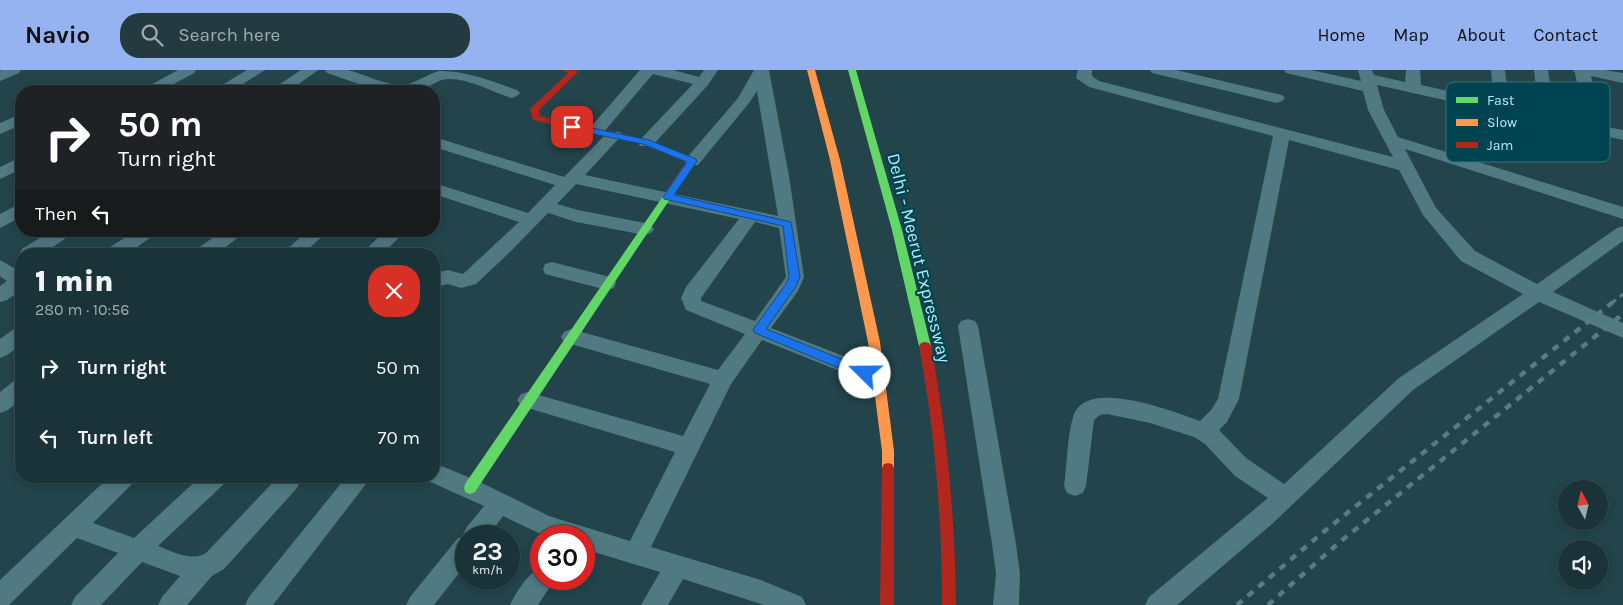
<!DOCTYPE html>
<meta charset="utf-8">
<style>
body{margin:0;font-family:Karla,sans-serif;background:#233b40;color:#f1f3f6;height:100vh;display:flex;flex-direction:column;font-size:19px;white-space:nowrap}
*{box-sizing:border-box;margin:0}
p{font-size:16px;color:#9faaae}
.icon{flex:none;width:28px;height:28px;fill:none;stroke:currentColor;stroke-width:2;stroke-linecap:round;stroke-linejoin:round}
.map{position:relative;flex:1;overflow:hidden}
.side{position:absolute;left:15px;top:178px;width:425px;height:235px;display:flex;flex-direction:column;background:#1a3338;border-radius:20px;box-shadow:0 2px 8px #0003,0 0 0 1px #384e53}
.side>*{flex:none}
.top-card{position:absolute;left:15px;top:15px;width:425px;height:152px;border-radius:20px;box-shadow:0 2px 8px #0003,0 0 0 1px #384e53;background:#202124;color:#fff;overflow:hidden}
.needle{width:32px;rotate:352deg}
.tools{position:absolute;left:1558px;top:410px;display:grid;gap:10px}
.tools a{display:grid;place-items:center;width:50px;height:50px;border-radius:50%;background:#1a3338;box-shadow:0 2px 8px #0003,0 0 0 1px #384e53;font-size:25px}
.speed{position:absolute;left:455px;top:455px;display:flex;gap:10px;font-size:25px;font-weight:700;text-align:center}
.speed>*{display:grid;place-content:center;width:65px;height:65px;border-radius:50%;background:#1a3338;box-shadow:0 2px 8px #0003,0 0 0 1px #384e53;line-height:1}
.speed small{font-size:12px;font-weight:400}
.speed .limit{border:8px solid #d22;background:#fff;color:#111}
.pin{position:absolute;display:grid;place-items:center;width:42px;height:42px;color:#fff;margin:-21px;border-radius:10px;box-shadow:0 2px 8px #0006}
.me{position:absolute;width:55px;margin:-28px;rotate:292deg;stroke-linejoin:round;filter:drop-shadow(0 0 4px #0008)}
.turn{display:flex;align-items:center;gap:18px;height:105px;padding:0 20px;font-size:22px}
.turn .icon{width:65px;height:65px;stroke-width:2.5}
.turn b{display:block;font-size:35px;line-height:42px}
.then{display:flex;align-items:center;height:48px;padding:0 20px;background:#0003;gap:10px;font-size:19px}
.round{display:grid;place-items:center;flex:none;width:52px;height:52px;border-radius:20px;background:#233b40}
.head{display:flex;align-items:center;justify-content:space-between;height:85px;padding:0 20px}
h1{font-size:30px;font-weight:800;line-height:38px}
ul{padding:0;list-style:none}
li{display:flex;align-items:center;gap:15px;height:70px;padding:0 20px}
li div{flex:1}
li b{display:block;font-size:19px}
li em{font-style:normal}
header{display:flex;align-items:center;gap:30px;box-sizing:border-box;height:70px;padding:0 25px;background:#95b2f1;color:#111}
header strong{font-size:24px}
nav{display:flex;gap:28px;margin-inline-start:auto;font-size:18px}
.search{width:350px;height:45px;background:#233b40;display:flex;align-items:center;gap:12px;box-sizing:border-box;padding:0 18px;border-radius:20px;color:#9faaae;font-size:19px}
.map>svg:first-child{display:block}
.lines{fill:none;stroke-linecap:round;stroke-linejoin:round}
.street{fill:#507981;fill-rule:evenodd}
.fast{fill:#63d668;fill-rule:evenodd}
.slow{fill:#ff974d;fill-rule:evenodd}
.jam{fill:#b3261e;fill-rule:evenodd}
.rail-far1{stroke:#5b7b82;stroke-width:3;stroke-dasharray:5 5;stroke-linecap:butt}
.rail{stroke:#5b7b82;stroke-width:4.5;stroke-dasharray:7 7;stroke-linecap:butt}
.route{fill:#1a73e8;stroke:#114b97}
.labels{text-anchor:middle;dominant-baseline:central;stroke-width:4.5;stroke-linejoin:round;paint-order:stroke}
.street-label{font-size:18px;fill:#b7e8f4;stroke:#004451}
.key{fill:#004451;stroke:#377582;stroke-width:1}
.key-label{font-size:14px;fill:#b7e8f4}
</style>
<header>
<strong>Navio</strong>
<div class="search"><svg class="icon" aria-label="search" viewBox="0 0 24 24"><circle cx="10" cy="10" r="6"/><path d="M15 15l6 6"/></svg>Search here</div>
<nav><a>Home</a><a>Map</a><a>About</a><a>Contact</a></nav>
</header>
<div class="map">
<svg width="1623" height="535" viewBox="0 0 1623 535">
<rect width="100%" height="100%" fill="#23444b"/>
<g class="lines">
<g class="street">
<polygon points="2,0 21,0 19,3 0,11 0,1"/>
<polygon points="178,0 196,0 194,3 161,21 142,21 145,18"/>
<polygon points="247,0 265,0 232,21 214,21 217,18"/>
<polygon points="301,0 318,0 289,21 272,21 274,18"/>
<path d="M 325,0 C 332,0 341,0 348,0 C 365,4 381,14 400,15 C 413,16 426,4 439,1 C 465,0 494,12 517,20 L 520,23 L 517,26 L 512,28 C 491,22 471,9 449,9 C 436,9 429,19 417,21 C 386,27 355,12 327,3 Z"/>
<polygon points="640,0 673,0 699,7 704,0 718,0 708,15 652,76 640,76 638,72 693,14 653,4 602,64 590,64 588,61 590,58"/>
<path d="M 754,0 L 769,0 L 789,106 L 804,207 L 798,221 L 771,258 L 872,297 L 875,303 L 872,309 L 865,311 L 762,270 L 731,314 L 651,477 L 761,510 L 802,527 L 806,535 L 764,535 L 683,509 L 668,535 L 641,535 L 660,502 L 584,479 L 584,466 L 545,466 L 503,446 L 488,466 L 466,466 L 466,494 L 434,535 L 406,535 L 410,527 L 458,468 L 462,467 L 466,458 L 484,436 L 426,410 L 424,406 L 434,406 L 434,393 L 478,411 L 549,446 L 630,471 L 675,382 L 521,336 L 517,330 L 521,324 L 528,322 L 683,366 L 710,314 L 564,272 L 561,267 L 564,262 L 571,259 L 718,300 L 745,264 L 686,240 L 681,228 L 686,217 L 739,149 L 576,114 L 557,134 L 578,140 L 645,153 L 651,155 L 654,159 L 651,163 L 645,165 L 576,152 L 548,143 L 509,183 L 476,214 L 461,218 L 448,214 L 434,217 L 434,203 L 448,200 L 463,204 L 519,152 L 434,124 L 434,113 L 528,143 L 555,115 L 434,77 L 434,67 L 564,107 L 608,62 L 620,62 L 622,65 L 585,105 L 778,146 L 757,21 L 749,33 L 698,95 L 692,96 L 686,95 L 684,91 L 738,28 ZM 755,152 L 779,158 L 786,207 L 755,251 L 701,231 L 701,228 Z"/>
<path d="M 1078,0 L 1092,0 L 1092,6 L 1099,11 L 1393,87 L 1368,40 L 1363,21 L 1286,3 L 1284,0 L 1311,0 L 1361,11 L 1358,0 L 1372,0 L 1374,5 L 1405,12 L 1406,0 L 1420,0 L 1421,15 L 1494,31 L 1491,0 L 1505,0 L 1509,35 L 1539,42 L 1534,0 L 1548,0 L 1555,45 L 1585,52 L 1575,3 L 1573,0 L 1604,0 L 1623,3 L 1623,13 L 1591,6 L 1602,56 L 1623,60 L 1623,70 L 1377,15 L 1384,40 L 1398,67 L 1623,137 L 1623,149 L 1405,79 L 1436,138 L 1475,181 L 1537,214 L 1617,158 L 1623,156 L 1623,171 L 1553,222 L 1623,253 L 1623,268 L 1539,232 L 1413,320 L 1272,454 L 1177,535 L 1145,535 L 1149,527 L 1268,428 L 1235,406 L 1205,374 L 1194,367 L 1150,353 L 1107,344 L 1100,345 L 1094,350 L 1086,416 L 1083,423 L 1075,426 L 1067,423 L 1064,416 C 1067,395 1067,368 1073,347 C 1085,306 1174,342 1200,351 L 1211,340 L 1218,329 L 1273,66 L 1089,17 L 1076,8 ZM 1289,70 L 1399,100 L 1423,145 L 1461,191 L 1523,224 L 1399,308 L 1284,414 L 1246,388 L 1219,360 L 1227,352 L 1239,329 Z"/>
<polygon points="1150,0 1176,0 1282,25 1285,28 1282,31 1277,33 1152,3"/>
<polygon points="82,15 87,17 89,21 70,21 73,18"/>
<polygon points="21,44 21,55 0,64 0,53"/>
<polygon points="21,87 21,99 0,109 0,97"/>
<polygon points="21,133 21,147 0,158 0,144"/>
<polygon points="51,161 73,161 70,165 43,184 21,184 21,186 20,184 22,179"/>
<polygon points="135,161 157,161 154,165 127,184 105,184 107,179"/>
<polygon points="222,161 244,161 241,165 217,184 195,184 197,179"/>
<polygon points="307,161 328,161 303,184 282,184"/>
<polygon points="385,161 406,161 382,184 361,184"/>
<polygon points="0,190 21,202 21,220 7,230 0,232 0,216 7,211 0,206"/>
<polygon points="552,192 614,208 616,213 614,218 607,220 545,204 543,199 545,194"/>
<polygon points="968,249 975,251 978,256 1016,474 1020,504 1019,535 993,535 996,504 992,474 958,256 961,251"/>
<polygon points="21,257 21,275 7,285 0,288 0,269 14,259"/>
<polygon points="21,309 21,329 8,340 0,343 0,322 14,311"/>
<path d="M 110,406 L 136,406 L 133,413 L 93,453 L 134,468 L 201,406 L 228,406 L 225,413 L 158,476 C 174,482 191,492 206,483 L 279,406 L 298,406 L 300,411 L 297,418 L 224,499 L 212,506 L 187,535 L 158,535 L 162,527 L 180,506 L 142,492 L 101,535 L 71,535 L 75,527 L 118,483 L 77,468 L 9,535 L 0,535 L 0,510 Z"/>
<polygon points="347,406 372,406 273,535 245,535 249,527"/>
<path d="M 541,498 L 541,509 L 555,509 L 538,535 L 510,535 C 516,522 528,503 541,498 Z"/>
</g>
<g class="fast">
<polygon points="848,0 856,0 902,160 931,276 929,279 921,279 919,276 892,160"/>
<polygon points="671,118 676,121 674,123 475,422 470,424 465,422 464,418 465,414 668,119"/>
</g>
<polygon class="slow" points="807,0 815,0 840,90 880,272 894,381 894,398 892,402 888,403 884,402 882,398 882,381 868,272 830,90"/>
<g class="jam">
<polygon points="563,0 576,0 578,2 539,40 540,46 649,70 695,89 697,91 674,123 668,123 666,121 686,92 643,74 533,50 530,39 568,3"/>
<path d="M 925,272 L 929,273 L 931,276 C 947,362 955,448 956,535 L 942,535 C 942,448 935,362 919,276 L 921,273 Z"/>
<polygon points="888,393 892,394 894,398 894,535 880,535 882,398 884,394"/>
</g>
<polyline class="rail-far1" points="1612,233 1623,224"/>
<g class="rail">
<polyline points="1237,535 1327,459 1613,232"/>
<polyline points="1268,535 1341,471 1623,244"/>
</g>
</g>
<polygon class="route" points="572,54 649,70 696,89 697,91 674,125 791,152 800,207 795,218 766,259 869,300 871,303 869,307 860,307 755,263 753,260 755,257 786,214 789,207 783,156 664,129 663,127 687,92 643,74 569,59 569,55"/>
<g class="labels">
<g class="street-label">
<text transform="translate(919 188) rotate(76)">Delhi - Meerut Expressway</text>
</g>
</g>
<rect x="1446" y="12" width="164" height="80" rx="8" class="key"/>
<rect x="1456" y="27" width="22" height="6" fill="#63d668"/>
<rect x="1456" y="49" width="22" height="7" fill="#ff974d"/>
<rect x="1456" y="72" width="22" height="6" fill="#b3261e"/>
<g class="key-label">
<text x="1487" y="35">Fast</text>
<text x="1487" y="57">Slow</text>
<text x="1487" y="80">Jam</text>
</g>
</svg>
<div class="tools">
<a><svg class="needle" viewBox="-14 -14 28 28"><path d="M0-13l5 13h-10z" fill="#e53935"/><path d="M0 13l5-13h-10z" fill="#9faaae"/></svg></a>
<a><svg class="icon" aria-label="sound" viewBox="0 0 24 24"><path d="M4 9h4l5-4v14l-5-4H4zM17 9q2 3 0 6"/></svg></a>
</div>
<div class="speed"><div>23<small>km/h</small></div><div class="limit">30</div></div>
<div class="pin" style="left:572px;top:57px;background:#d93025"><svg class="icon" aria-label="arrive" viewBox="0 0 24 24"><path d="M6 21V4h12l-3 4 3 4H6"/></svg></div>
<svg class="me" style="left:865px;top:303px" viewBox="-20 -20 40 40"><circle r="19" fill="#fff"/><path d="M0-13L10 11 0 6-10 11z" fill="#1a73e8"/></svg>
<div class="top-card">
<div class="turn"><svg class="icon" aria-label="right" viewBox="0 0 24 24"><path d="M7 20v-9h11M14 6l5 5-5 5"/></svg><div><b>50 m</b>Turn right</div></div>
<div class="then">Then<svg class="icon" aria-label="left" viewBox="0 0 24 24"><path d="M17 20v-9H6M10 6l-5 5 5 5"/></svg></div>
</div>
<section class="side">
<div class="head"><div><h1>1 min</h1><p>280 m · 10:56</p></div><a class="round" style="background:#d93025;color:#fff"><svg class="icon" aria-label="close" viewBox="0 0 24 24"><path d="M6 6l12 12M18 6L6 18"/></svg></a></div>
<ul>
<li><svg class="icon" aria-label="right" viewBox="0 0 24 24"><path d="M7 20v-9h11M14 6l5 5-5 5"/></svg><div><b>Turn right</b></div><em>50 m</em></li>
<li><svg class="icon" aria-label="left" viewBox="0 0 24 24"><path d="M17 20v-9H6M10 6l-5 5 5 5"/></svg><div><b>Turn left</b></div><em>70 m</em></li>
</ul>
</section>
</div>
